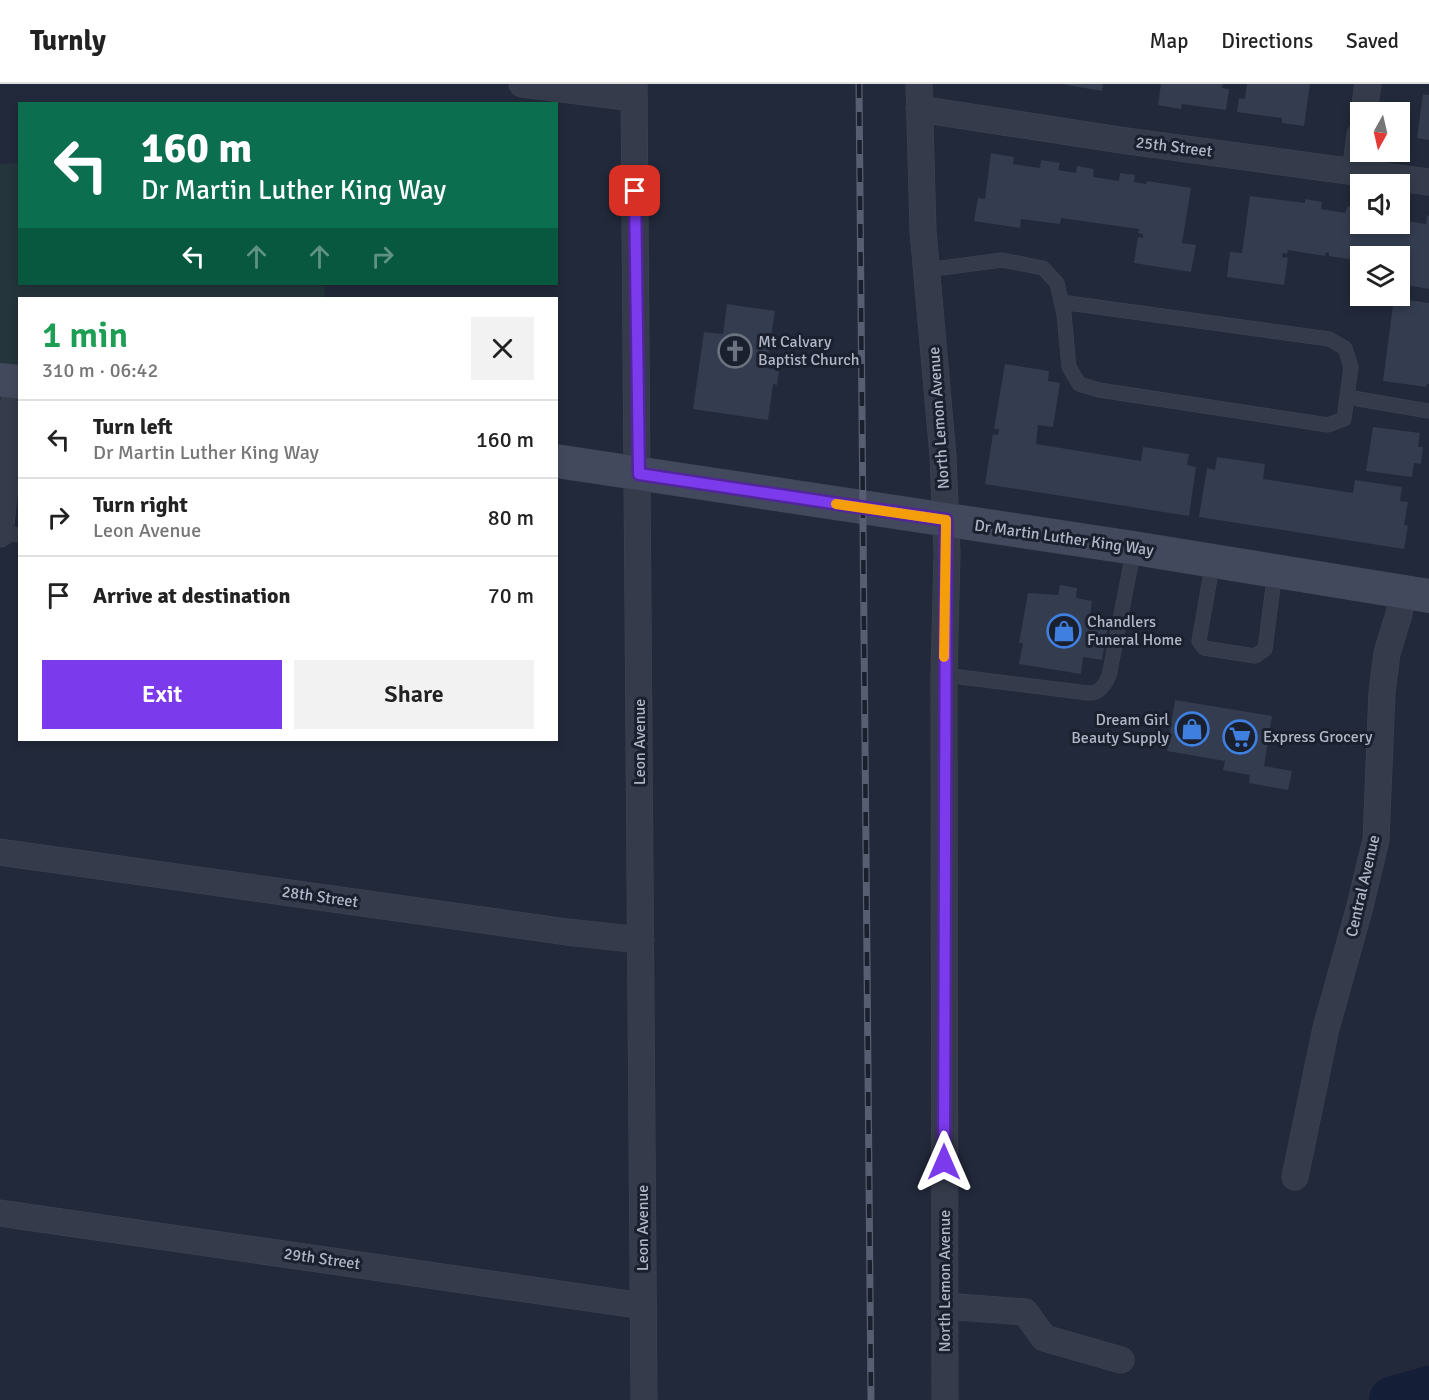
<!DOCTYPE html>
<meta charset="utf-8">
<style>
body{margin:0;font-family:Signika,sans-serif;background:#f2f2f2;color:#222;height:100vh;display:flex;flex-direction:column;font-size:22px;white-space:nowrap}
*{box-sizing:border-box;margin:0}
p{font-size:20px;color:#767676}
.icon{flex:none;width:33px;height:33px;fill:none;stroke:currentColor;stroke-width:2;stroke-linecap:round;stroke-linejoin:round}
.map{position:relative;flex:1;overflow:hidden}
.drawer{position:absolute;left:18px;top:213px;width:540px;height:444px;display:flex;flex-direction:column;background:#fff;border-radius:0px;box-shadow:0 3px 9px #0003}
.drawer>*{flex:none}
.guide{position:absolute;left:18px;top:18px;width:540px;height:183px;border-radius:0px;box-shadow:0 3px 9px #0003;background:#0b6e4f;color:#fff;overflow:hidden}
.needle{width:39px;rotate:188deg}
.buttons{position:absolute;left:1350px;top:18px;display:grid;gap:12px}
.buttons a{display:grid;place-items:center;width:60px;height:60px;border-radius:0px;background:#fff;box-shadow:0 3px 9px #0003;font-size:30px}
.pin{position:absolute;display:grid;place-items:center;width:51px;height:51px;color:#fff;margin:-26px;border-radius:12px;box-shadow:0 3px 9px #0006}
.me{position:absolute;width:66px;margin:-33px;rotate:0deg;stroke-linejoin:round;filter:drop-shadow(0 0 4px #0008)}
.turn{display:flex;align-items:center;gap:21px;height:126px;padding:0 24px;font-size:27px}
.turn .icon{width:78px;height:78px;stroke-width:2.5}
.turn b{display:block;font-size:42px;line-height:51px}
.lanes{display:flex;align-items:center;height:57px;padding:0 24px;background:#0003;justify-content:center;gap:30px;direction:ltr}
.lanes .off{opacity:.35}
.round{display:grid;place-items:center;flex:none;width:63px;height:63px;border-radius:0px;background:#f2f2f2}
.overview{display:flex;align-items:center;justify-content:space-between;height:102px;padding:0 24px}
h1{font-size:36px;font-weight:600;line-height:45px;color:#1e9e55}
.primary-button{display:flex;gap:12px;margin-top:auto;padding:12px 24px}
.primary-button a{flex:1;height:69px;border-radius:0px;background:#7c3aed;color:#fff;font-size:24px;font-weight:600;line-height:69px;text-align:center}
.primary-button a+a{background:#f2f2f2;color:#222}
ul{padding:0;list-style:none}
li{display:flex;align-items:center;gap:18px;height:78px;padding:0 24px;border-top:2px solid #e0e0e0}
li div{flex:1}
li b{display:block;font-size:22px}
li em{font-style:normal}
header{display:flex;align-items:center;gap:36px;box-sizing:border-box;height:84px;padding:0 30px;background:#fff;border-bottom:2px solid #e0e0e0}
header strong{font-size:28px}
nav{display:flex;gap:33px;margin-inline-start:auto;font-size:21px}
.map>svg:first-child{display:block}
.green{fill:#24353b}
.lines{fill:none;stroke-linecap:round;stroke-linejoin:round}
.river{stroke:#151e37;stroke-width:48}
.building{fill:#343c50}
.lane-casing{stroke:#3f4453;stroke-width:15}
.street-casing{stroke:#3f4453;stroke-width:27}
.secondary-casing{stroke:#3f4453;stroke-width:34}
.lane{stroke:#353b4a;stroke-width:14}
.street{stroke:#353b4a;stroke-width:26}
.secondary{stroke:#43495d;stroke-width:33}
.rail-casing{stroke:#575e71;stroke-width:7}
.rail{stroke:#1b202f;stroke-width:4.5;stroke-dasharray:14;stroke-linecap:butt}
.route-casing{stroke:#51269a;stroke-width:15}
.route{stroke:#7c3aed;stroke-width:10}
.slow{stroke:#f59e0b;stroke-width:10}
.labels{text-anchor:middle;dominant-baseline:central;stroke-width:6;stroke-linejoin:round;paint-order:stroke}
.street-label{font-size:16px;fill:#b0b6c6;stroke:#1b202f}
.poi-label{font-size:16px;fill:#b0b6c6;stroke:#1b202f;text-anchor:start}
</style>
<header>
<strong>Turnly</strong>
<nav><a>Map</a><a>Directions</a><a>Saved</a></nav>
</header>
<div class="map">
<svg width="1429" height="1316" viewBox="0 0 1429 1316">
<rect width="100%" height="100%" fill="#22293a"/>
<polygon class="green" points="19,79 20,200 318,200 324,203 325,214 20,214 19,282 0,280 0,80"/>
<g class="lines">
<polyline class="river" points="1393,1316 1429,1306"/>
</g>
<g class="building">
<polygon points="1062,0 1103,0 1102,7"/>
<polygon points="1161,0 1223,0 1222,4 1229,5 1226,26 1182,20 1181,25 1158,21"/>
<polygon points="1247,0 1310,0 1304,42 1282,39 1282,34 1237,28 1239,14 1245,15"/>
<polygon points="1423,10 1429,11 1429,56 1417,54"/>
<polygon points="991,69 1014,73 1013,80 1040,84 1041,76 1060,79 1058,86 1076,89 1077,82 1094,85 1093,93 1119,97 1120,89 1135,91 1134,98 1146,100 1147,97 1191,104 1182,159 1196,161 1191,188 1134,179 1138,153 1143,154 1143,150 1138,149 1139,145 1061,134 1060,140 1021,135 1020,144 974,137 978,114 985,115"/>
<polygon points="1250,112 1305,119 1305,115 1322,118 1321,125 1345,129 1348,122 1360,124 1360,140 1400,140 1400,136 1426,140 1427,131 1429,132 1429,205 1400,200 1400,172 1360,172 1360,177 1329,172 1329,169 1326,168 1325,172 1288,166 1287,170 1283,169 1282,173 1288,174 1284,201 1227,193 1230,168 1242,169"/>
<polygon points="1394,214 1429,219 1429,300 1427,300 1426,303 1383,297"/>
<polygon points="727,220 775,227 766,284 779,286 777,301 773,300 768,336 693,325 704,248 723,250"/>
<polygon points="1005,280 1049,287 1048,297 1060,299 1053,343 1038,341 1036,360 1141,377 1143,363 1189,370 1187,381 1196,383 1189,432 985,400 993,350 998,351 999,345 994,345"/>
<polygon points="1373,343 1420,349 1418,363 1423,363 1421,380 1414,379 1412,393 1366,387"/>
<polygon points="1217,373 1265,380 1263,395 1353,409 1355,396 1402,403 1400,417 1408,418 1404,441 1408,442 1404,465 1199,433 1207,384 1215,386"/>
<polygon points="1060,501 1077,504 1076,514 1092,517 1090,532 1109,535 1102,576 1083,573 1081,590 1019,580 1023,559 1019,559 1028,509 1058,511"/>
<polygon points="1175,616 1272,632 1264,682 1292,687 1288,706 1249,699 1250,691 1223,686 1225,677 1167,667"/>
</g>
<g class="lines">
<defs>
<g id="lane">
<polyline points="926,186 1002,176 1043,184 1057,199 1064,230 1069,283 1079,300 1099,306 1328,341 1344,335 1351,283 1345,264 1329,255 1061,218"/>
<polyline points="1347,313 1429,327"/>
<polyline points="0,449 20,451"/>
<polyline points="1213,477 1199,557 1204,564 1255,572 1265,565 1275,487"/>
<path d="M 944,591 L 1088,609 C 1099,610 1104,602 1109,592 L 1134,464"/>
</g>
<g id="street">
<polyline points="522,0 634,14"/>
<polyline points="634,0 644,1316"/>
<polyline points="919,0 923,147 943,372 947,469 944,591 945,1316"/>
<polyline points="919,25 1120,56 1429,98"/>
<polyline points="1364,28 1368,0"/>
<polyline points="1355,88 1360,51"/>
<polyline points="0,450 16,298"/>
<polyline points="0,768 567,848 641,856"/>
<polyline points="1295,1093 1326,944 1359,826 1376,756 1382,608 1387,569 1399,530 1403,507"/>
<polyline points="0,1129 643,1222"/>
<polyline points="945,1222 1025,1228 1044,1254 1121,1276"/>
</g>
<g id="secondary">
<polyline points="0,296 20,298"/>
<polyline points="556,377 1134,464 1429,512"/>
</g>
</defs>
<use href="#lane" class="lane-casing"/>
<use href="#street" class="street-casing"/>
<use href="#secondary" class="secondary-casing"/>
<use href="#lane" class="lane"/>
<use href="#street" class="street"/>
<use href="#secondary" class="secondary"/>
<defs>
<polyline id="rail" points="859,0 871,1316"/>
</defs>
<use href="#rail" class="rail-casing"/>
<use href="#rail" class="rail"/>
</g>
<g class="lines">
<defs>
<polyline id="route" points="635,107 639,390 946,436 944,1078"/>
</defs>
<use href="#route" class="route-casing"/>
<use href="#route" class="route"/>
<polyline class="slow" points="836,420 946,436 944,573"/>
</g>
<defs>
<symbol id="church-ring" viewBox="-11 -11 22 22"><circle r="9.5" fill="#1b202f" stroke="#6b7280" stroke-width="1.5"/><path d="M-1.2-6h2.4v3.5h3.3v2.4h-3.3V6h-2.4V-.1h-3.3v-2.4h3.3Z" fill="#6b7280"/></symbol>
<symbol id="shop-ring" viewBox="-11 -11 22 22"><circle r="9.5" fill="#1b202f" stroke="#3f7fe0" stroke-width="1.5"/><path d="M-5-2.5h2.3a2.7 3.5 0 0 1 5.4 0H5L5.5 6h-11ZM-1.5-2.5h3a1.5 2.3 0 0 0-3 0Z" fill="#3f7fe0"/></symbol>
<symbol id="supermarket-ring" viewBox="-11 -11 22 22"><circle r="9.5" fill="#1b202f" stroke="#3f7fe0" stroke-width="1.5"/><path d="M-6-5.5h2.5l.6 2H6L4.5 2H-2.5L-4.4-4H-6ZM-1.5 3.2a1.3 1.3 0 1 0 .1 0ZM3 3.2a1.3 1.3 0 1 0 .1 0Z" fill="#3f7fe0"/></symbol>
</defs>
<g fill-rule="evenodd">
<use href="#church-ring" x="716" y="248" width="38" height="38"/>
<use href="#shop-ring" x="1045" y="528" width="38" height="38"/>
<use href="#shop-ring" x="1173" y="626" width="38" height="38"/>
<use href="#supermarket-ring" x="1221" y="634" width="38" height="38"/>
</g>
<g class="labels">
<g class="street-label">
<text transform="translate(1174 63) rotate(7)">25th Street</text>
<text transform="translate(939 334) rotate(-94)">North Lemon Avenue</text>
<text transform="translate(1064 454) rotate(8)">Dr Martin Luther King Way</text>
<text transform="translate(640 658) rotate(-90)">Leon Avenue</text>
<text transform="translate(1363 802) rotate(-77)">Central Avenue</text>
<text transform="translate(320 813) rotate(8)">28th Street</text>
<text transform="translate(643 1144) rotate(-90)">Leon Avenue</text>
<text transform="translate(322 1175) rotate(8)">29th Street</text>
<text transform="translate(945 1197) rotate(-90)">North Lemon Avenue</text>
</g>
<g class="poi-label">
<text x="758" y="258">Mt Calvary<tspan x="758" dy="18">Baptist Church</tspan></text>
<text x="1087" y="538">Chandlers<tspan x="1087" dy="18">Funeral Home</tspan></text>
<text x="1169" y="636" text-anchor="end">Dream Girl<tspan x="1169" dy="18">Beauty Supply</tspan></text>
<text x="1263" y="653">Express Grocery</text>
</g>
</g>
</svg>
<div class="buttons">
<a><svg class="needle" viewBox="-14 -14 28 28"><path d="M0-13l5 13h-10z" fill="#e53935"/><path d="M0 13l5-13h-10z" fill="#767676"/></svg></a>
<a><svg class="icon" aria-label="sound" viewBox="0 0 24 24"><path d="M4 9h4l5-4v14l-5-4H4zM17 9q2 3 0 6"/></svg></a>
<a><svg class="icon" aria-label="layers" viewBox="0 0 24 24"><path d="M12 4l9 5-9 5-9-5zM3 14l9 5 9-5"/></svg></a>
</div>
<div class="pin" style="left:635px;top:107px;background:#d93025"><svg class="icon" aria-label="arrive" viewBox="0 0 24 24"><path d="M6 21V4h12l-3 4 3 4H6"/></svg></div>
<svg class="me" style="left:944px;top:1078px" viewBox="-20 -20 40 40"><path d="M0-17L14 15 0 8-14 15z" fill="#7c3aed" stroke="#fff" stroke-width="4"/></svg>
<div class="guide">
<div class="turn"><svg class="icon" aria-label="left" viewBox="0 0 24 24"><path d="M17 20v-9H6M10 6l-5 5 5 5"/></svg><div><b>160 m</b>Dr Martin Luther King Way</div></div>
<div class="lanes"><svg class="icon" aria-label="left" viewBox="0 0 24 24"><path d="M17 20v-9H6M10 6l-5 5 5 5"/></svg><svg class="icon off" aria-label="ahead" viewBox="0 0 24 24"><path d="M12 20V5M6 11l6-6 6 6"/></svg><svg class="icon off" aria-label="ahead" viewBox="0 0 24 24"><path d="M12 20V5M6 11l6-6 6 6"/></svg><svg class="icon off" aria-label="right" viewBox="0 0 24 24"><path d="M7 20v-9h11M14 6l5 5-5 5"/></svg></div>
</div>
<section class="drawer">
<div class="overview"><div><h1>1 min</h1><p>310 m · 06:42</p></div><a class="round"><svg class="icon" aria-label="close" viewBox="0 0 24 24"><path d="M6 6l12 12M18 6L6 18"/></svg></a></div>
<ul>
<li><svg class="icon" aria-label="left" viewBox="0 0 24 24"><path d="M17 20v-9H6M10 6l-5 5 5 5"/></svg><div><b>Turn left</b><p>Dr Martin Luther King Way</p></div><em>160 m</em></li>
<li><svg class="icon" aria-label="right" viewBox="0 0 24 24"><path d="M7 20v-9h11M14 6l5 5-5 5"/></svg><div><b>Turn right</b><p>Leon Avenue</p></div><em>80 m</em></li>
<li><svg class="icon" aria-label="arrive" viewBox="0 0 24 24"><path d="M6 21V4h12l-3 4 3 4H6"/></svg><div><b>Arrive at destination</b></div><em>70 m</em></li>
</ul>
<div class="primary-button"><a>Exit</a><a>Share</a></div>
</section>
</div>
